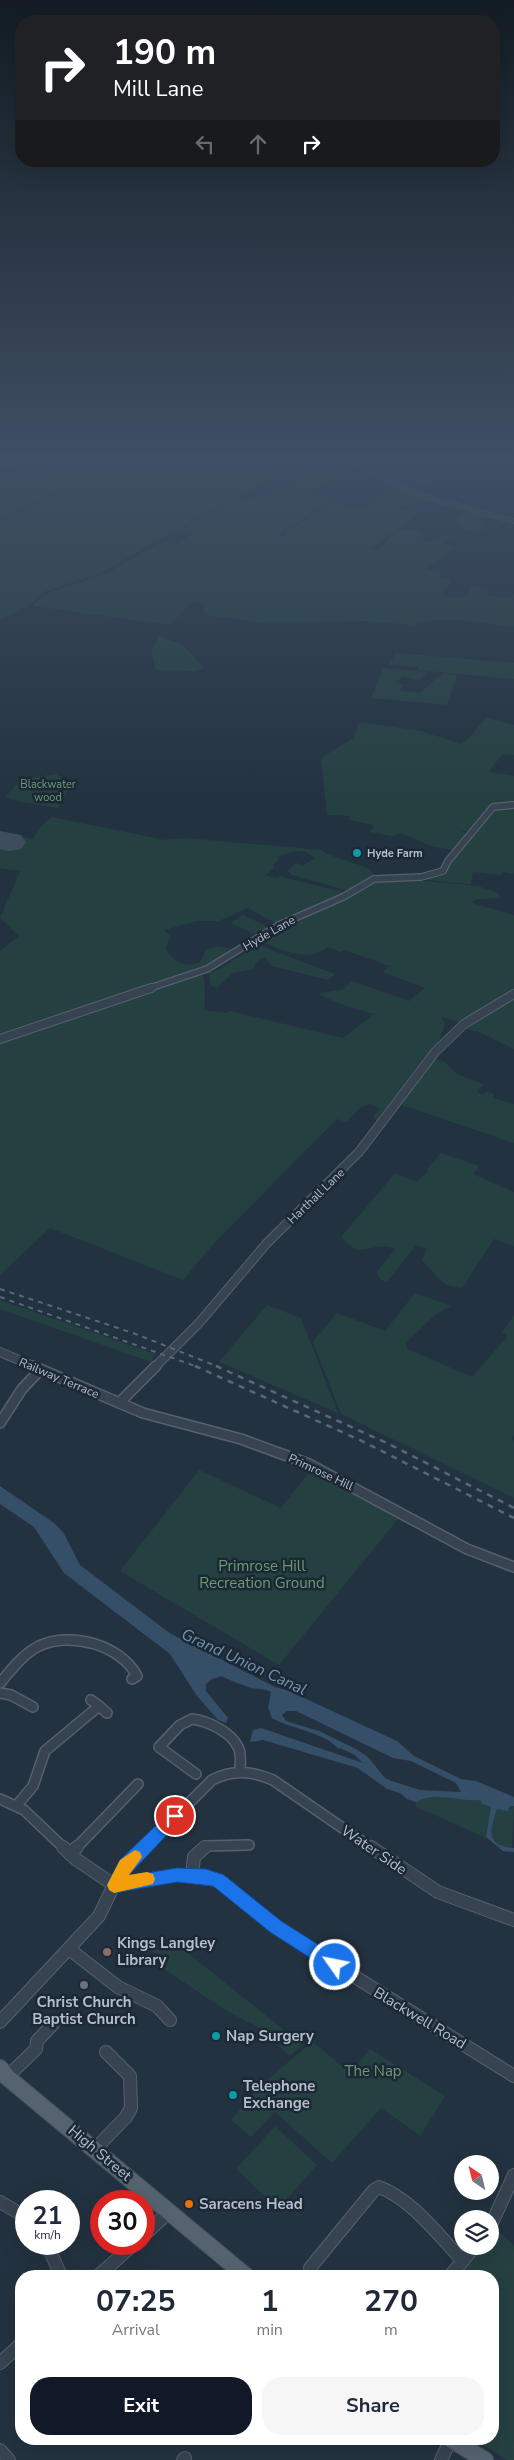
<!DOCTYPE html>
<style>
body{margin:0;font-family:"Nunito Sans",sans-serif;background:#f6f6f7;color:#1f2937;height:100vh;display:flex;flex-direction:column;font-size:19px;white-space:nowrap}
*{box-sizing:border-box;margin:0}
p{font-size:16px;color:#747a83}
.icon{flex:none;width:28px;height:28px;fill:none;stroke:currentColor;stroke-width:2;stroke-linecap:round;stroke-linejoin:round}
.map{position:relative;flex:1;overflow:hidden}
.side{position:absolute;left:15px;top:2270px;width:484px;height:175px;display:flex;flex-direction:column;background:#fff;border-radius:20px;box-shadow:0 5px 20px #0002}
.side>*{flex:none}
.guide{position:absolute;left:15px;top:15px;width:485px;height:152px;border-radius:20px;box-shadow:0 5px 20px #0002;background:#202124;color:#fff;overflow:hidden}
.needle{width:32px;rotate:325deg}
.tools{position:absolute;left:454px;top:2155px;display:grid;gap:10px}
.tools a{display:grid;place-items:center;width:45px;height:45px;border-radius:50%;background:#fff;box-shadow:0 5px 20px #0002;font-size:25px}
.speed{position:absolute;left:15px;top:2190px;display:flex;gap:10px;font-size:25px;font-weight:700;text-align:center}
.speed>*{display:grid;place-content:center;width:65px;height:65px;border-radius:50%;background:#fff;box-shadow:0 5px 20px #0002;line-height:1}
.speed small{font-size:12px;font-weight:400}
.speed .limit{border:8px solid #d22;background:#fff;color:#111}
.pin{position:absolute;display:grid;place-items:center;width:42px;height:42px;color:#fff;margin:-21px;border:2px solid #fff;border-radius:50%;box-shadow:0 1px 5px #0007}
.me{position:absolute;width:55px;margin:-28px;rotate:303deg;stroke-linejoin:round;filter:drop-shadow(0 0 4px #0008)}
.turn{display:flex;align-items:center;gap:18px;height:105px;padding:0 15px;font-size:22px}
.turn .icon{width:65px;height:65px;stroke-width:2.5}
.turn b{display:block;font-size:35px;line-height:42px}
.lanes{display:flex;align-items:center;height:48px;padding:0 15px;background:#0003;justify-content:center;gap:25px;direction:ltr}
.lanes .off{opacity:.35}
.eta{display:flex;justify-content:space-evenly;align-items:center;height:85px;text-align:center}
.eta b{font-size:30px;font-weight:700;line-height:35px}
.primary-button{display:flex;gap:10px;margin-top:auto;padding:10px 15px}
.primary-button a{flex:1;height:58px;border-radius:20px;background:#111827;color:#fff;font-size:20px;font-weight:700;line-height:58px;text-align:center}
.primary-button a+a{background:#f6f6f7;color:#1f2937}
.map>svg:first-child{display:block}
.green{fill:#254041}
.water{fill:#354f68;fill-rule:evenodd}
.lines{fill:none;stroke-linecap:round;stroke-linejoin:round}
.runway{fill:#3e4d5c;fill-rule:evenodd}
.minor-far4-casing{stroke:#55616e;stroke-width:5.5}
.minor-far3-casing{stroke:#55616e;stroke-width:8}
.minor-far2-casing{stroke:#55616e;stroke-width:10}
.minor-far1-casing{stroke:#55616e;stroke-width:12}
.minor-casing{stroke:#55616e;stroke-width:14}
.major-casing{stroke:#434f5c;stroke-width:18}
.minor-far4{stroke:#374350;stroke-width:4.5}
.minor-far3{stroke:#374350;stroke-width:5.5}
.minor-far2{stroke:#374350;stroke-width:8}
.minor-far1{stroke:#374350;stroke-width:9}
.minor{stroke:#374350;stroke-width:12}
.major{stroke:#556370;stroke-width:16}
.rail-far1{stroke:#596877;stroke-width:2;stroke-dasharray:5 5;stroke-linecap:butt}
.rail{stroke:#596877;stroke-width:2.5;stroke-dasharray:6 6;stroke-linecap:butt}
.route{fill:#1a73e8;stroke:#114b97}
.slow{fill:#f59e0b}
.culture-dot{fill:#0f9aa8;stroke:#1c2835;stroke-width:2}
.education-dot{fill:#8d6e63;stroke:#1c2835;stroke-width:2}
.worship-dot{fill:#6b7280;stroke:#1c2835;stroke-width:2}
.food-dot{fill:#e8710a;stroke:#1c2835;stroke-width:2}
.labels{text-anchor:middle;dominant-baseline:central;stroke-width:5;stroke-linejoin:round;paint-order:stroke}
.far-park-label{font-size:11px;fill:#699d70;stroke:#1c2835}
.far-poi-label{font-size:11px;font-weight:bold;fill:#b3becb;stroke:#1c2835;text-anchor:start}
.street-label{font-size:12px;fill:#b3becb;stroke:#1c2835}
.near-park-label{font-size:15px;fill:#699d70;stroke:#1c2835}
.near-street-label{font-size:15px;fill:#b3becb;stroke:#1c2835}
.near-poi-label{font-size:15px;font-weight:bold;fill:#b3becb;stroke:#1c2835;text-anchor:start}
.near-water-label{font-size:16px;font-style:italic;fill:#7192b0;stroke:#1c2835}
</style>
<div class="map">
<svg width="514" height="2460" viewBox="0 0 514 2460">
<rect width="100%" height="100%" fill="#233240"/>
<g class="green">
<polygon points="47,458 104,458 99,461 98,466 106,466 0,520 0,482 32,481 68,463"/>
<polygon points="150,458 297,458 279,469 282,470 265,482 139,551 101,573 46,591 32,603 0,621 0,522 108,468 123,465 142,468 160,462"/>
<path d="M 326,458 L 343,459 L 360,469 L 305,493 L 335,499 L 277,535 L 285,536 L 288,530 L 332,503 L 362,509 L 397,488 L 423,499 L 398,509 L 419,513 L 371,549 L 378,550 L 392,535 L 402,529 L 424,532 L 420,535 L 427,537 L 422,540 L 428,542 L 443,535 L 451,537 L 442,543 L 455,547 L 426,569 L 442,573 L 438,577 L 452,581 L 442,592 L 443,595 C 456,602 467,599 472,585 L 489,589 L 488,595 L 510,598 L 514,594 L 514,627 L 461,620 L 434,620 L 413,625 L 367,621 L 257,622 L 206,615 L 203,608 L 205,604 L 191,602 L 170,625 L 33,606 L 45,594 L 106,574 L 163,541 L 177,544 L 193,534 L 179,531 L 234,500 C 248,504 253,495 265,498 L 279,490 L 288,491 L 293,487 L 298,488 L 302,485 L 289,483 L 295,479 L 285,476 L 291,470 L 297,471 Z"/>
<polygon points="349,458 369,458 397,465 382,474"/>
<polygon points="469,511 487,515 481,519 485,528 477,532 458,528 462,526 456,524 459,521 455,519"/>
<polygon points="159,636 183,645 204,668 194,671 156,670 151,651"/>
<polygon points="396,653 514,663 514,679 418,670 418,667 388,665"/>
<polygon points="383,668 428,672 419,680 403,676 395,682 404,685 399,690 406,692 409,691 420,693 443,673 457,675 447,705 371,698"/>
<path d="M 487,718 L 514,725 L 514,755 L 502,754 L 489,772 L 514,776 L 514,803 L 497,803 L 470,831 L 462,831 L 462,832 L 468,834 L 455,850 L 431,846 L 401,833 L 392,836 L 370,832 L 374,825 L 349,820 L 350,816 L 327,815 L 321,758 L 353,738 L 360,722 L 421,731 L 461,744 C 472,738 477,725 487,718 Z"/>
<polygon points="56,774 72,784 58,808 16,801 6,797 21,779"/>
<polygon points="497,807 514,807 514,874 503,872 501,875 473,872 471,884 418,879 437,875"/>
<path d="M 52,817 L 165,840 L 186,838 L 322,850 C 334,861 367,862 374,875 L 349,891 L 292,875 L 287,871 L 296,863 L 303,865 L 314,859 C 307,847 287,851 277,858 L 280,859 L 272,866 L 275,867 L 266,875 L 276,878 L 279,876 L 346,893 L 277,924 L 248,908 L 219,921 L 197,921 L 165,930 L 171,937 L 165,948 C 174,961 184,969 200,962 L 207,949 L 218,946 L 237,950 L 213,964 L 181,976 L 0,1037 L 0,951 L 19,936 L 0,918 L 20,871 L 0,868 L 0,833 L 33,839 L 41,826 Z"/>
<path d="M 414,880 L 478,886 L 498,893 L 500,898 L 476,899 L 472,903 L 514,915 L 514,991 L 472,1014 L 461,1024 L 441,1016 L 445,1024 L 438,1044 L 427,1053 L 376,1121 L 374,1116 L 380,1109 L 370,1104 L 361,1107 L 346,1122 L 337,1119 L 217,1240 L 183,1280 L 50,1228 L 0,1275 L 0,1041 L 201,973 L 203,974 C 205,982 206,1001 204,1010 L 227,1013 L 230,1011 L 343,1038 L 374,1014 L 346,1006 L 317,994 L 344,989 L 352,981 L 409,1001 L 425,988 L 382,972 L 390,966 L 344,950 L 341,952 L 328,947 C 304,964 283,949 258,940 L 280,926 L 373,881 Z"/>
<polygon points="243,915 268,927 255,934 230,923"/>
<polygon points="258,945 335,974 328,980 272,966 265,958 257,961 253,969 233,973 217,988 211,986 209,973 218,970"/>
<polygon points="514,997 514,1049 479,1032 462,1028"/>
<polygon points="433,1058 445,1062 457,1074 483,1084 477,1092 483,1095 486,1091 494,1094 493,1098 514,1104 514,1143 399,1104"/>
<path d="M 441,1153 L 479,1166 L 473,1174 L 514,1192 L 514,1246 L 494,1239 L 462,1288 L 446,1285 L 439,1279 L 422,1260 L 427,1249 L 416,1245 L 387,1282 L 380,1279 L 377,1272 L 395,1249 C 379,1241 366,1254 354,1248 C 349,1246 345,1240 341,1237 L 395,1173 L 416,1182 L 429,1170 L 427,1169 Z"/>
<polygon points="415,1293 451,1306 436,1314 406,1343 408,1349 472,1377 506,1338 507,1335 502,1332 514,1315 514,1436 512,1437 514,1444 514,1498 341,1414 313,1342 337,1313 385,1331"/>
<polygon points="0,1300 155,1354 151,1362 0,1309"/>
<polygon points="267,1305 301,1318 338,1413 219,1362"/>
<polygon points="199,1470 281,1508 309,1472 399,1518 279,1665 120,1571"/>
<path d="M 441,1797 L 480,1800 L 482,1804 L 490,1806 C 494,1816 483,1829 488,1839 L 415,1806 L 416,1802 L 423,1798 Z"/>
<path d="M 514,1806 L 512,1848 C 484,1845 491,1828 497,1809 Z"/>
<path d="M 142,1936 L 160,1950 L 170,1939 L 303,2045 L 290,2056 L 279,2046 L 281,2043 C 261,2026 243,2021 221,2007 C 201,1995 183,1980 163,1969 L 167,1963 L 138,1940 Z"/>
<path d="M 313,2042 L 350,2073 L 370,2049 L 445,2096 L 420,2136 L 381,2108 L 332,2163 L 275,2112 L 251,2137 L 231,2120 C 254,2091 283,2065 313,2042 Z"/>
<polygon points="275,2126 317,2165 278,2209 236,2169"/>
<polygon points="497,2230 514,2246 514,2460 507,2460 474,2439 492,2439 492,2276 458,2276 483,2246 490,2246 490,2238"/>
</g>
<path class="water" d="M 0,1486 L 54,1523 L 63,1532 L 80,1565 L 171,1634 L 275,1687 L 289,1691 L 397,1741 L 414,1756 L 461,1779 L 476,1781 L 514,1797 L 514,1806 L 510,1806 L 508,1811 L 497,1809 C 490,1830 485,1846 514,1848 L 514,1852 L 503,1851 L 486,1837 L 491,1807 L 482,1804 L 480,1800 C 459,1802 435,1791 416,1802 L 407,1799 L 400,1793 L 387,1789 L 358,1768 L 263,1740 L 250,1742 L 253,1730 L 261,1728 L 363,1763 L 355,1755 L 340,1748 L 338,1749 C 326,1732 292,1730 272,1718 L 268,1708 L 271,1692 C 262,1687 256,1690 248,1687 C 239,1684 230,1680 221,1676 L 212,1679 L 206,1684 L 206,1691 L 228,1718 L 226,1723 L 218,1720 L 197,1696 L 170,1654 L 64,1573 L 34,1527 L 0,1504 ZM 287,1711 L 296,1711 L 393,1758 L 411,1761 L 456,1783 L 461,1792 L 420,1790 L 392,1781 L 385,1778 L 368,1757 L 356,1749 L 319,1731 L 286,1721 L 282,1715 Z"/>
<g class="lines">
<polygon class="runway" points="0,831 21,835 26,842 21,849 10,851 0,849"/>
<defs>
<g id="minor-far4">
<polyline points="345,458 422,496 514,521"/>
<polyline points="0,467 38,458"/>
<polyline points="387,479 405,475 427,481"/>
</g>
<polyline id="minor-far3" points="147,989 207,969 279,925 343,897 374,879 421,877 443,871 448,861 493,807 514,805"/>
<g id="minor-far2">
<polyline points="0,1039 151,988"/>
<polyline points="0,1352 36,1367"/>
<polyline points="155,1367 199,1323 267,1243 359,1152 435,1052 464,1024 514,994"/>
</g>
<g id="minor-far1">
<polyline points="33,1366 143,1413 241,1439 309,1464 467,1549 514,1567"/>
<polyline points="119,1403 156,1366"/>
<polyline points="0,1423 22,1389 40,1370"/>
<path d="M 0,1683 C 11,1670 23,1654 39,1646 C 71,1631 121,1645 137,1676 L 132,1679"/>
<polyline points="0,1693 11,1695 33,1707"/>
<polyline points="99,1706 107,1713"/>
<path d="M 196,1774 L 159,1747 L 180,1725 L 192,1719 C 208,1721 231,1732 238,1747 C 242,1754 240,1763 240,1771"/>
<polyline points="0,1799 24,1810 65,1849"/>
<polyline points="17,1805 33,1786 45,1751 99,1706 91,1700"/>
<polyline points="75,1849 138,1784"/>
<path d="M 143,1849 L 212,1780 C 233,1769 252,1771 273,1780 L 373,1849"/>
<polyline points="203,1849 206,1846 249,1845"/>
</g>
<g id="minor">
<polyline points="371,1847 438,1892 514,1920"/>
<polyline points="70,1854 77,1847"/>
<polyline points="192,1876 194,1857 205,1847"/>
<polyline points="114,1885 126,1865 144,1847"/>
<polyline points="114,1885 177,1875 218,1880 275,1927 514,2076"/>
<polyline points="69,1949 118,1987 157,2006 170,2020"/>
<polyline points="0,2022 99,1916 114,1885 77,1860 63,1847"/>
<polyline points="7,2077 36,2049 37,2041 53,2024"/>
<polyline points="95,2149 126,2117 131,2108 130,2076 106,2052"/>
<polyline points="0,2202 26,2217"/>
<polyline points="490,2227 514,2175"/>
<polyline points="144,2235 170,2211"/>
<polyline points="47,2244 61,2276"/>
<path d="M 310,2268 L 374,2190 L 379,2187 C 413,2200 438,2235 463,2261"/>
<polyline points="98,2276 134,2244"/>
<polyline points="450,2276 475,2246"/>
<polyline points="0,2363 21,2344"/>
<polyline points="0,2450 9,2460"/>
<polyline points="183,2460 185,2458"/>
<polyline points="441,2460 451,2439"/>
</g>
<g id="major">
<polyline points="0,2068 7,2077 246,2276"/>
<polyline points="450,2439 485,2460"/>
</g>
</defs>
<use href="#minor-far4" class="minor-far4-casing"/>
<use href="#minor-far3" class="minor-far3-casing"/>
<use href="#minor-far2" class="minor-far2-casing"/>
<use href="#minor-far1" class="minor-far1-casing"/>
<use href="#minor" class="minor-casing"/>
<use href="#major" class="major-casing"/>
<use href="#minor-far4" class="minor-far4"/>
<use href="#minor-far3" class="minor-far3"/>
<use href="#minor-far2" class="minor-far2"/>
<use href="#minor-far1" class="minor-far1"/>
<use href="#minor" class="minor"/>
<use href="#major" class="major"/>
<g class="rail-far1">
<polyline points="0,1289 133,1333 219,1367"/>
<polyline points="0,1297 198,1367"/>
</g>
<g class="rail">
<polyline points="195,1366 362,1441 514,1518"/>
<polyline points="216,1366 389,1444 514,1508"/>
</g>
</g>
<linearGradient id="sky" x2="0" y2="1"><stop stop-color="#131c23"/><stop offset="0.57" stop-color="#3f4f64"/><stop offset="1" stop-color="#3f4f64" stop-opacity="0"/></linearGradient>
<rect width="514" height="802" fill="url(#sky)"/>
<polygon class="route" points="175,1810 180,1812 183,1816 180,1821 128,1876 177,1868 206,1869 224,1875 281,1921 341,1959 343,1965 341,1970 335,1972 329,1970 270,1932 213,1886 177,1882 114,1893 109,1890 107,1885 120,1860 170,1812"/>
<polygon class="slow" points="135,1850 140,1852 142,1857 129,1875 147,1872 153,1874 155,1879 153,1884 114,1893 109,1890 107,1885 120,1860"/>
<g class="culture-dot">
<circle cx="357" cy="853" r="5"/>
<circle cx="216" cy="2036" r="5"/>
<circle cx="233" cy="2095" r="5"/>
</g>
<circle class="education-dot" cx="107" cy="1952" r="5"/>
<circle class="worship-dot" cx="84" cy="1985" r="5"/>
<circle class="food-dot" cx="189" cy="2204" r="5"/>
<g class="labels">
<g class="far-park-label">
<text x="48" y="784">Blackwater<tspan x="48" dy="13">wood</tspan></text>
</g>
<g class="far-poi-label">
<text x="367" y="853">Hyde Farm</text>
</g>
<g class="street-label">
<text transform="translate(269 933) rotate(-30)">Hyde Lane</text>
<text transform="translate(316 1196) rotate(-44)">Harthall Lane</text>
<text transform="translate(59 1378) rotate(23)">Railway Terrace</text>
<text transform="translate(321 1472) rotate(25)">Primrose Hill</text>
</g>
<g class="near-park-label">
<text x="262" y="1566">Primrose Hill<tspan x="262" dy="17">Recreation Ground</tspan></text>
<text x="373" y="2071">The Nap</text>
</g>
<g class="near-street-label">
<text transform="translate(374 1850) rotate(34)">Water Side</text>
<text transform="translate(420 2018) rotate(31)">Blackwell Road</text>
<text transform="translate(100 2153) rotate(40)">High Street</text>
</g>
<g class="near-poi-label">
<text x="117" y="1943">Kings Langley<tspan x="117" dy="17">Library</tspan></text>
<text x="84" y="2002" text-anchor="middle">Christ Church<tspan x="84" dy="17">Baptist Church</tspan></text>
<text x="226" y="2036">Nap Surgery</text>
<text x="243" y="2086">Telephone<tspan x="243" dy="17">Exchange</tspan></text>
<text x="199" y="2204">Saracens Head</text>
</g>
<g class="near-water-label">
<text transform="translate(244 1662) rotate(25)">Grand Union Canal</text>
</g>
</g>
</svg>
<div class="tools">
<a><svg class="needle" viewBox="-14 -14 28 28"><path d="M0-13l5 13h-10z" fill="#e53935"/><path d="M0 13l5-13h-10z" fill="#747a83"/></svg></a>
<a><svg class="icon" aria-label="layers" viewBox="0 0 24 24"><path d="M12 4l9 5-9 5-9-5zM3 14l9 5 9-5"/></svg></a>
</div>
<div class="speed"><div>21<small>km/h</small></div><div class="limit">30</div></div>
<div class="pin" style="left:175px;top:1816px;background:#d93025"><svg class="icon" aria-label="arrive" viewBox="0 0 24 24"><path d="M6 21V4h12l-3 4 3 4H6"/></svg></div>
<svg class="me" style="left:335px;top:1965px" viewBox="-20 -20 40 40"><circle r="17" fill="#1a73e8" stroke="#fff" stroke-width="3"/><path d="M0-11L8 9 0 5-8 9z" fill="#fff"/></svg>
<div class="guide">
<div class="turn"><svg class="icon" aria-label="right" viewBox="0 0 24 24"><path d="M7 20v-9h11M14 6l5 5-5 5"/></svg><div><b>190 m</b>Mill Lane</div></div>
<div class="lanes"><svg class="icon off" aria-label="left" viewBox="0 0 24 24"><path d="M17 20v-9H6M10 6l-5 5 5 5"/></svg><svg class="icon off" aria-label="ahead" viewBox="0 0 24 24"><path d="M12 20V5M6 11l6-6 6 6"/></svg><svg class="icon" aria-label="right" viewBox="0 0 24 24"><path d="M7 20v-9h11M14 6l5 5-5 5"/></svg></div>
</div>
<section class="side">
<div class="eta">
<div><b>07:25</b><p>Arrival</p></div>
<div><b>1</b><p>min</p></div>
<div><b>270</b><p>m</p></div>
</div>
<div class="primary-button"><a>Exit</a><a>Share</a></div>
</section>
</div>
